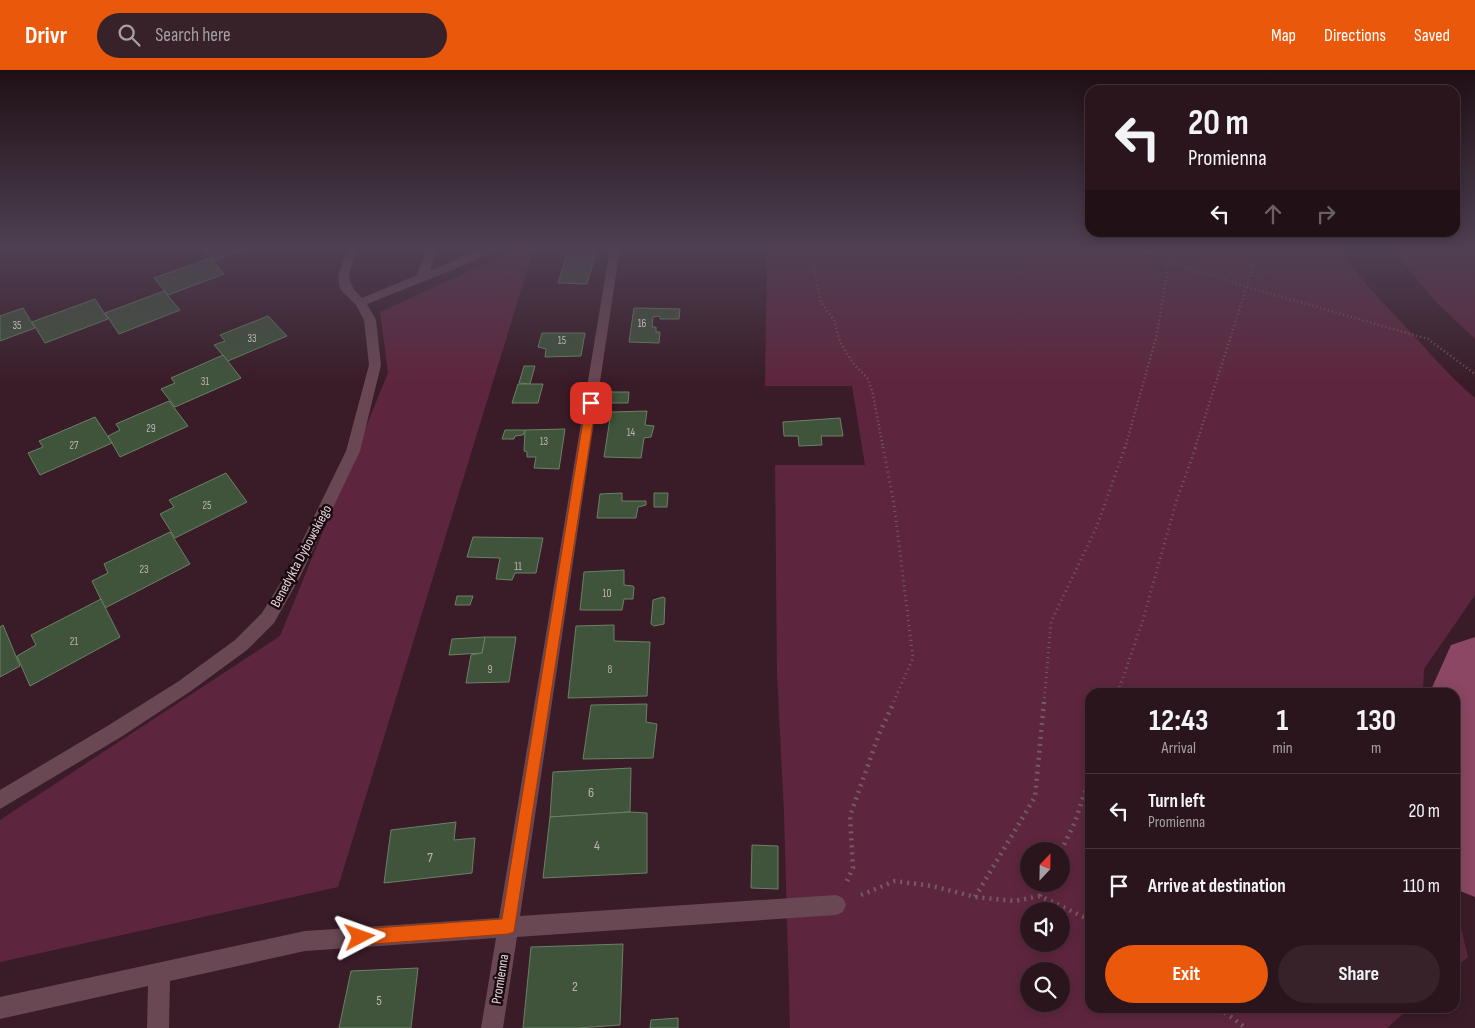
<!DOCTYPE html>
<style>
body{margin:0;font-family:"Sofia Sans Condensed",sans-serif;background:#37222a;color:#f1f3f6;height:100vh;display:flex;flex-direction:column;font-size:19px;white-space:nowrap}
*{box-sizing:border-box;margin:0}
p{font-size:16px;color:#a69fa4}
.icon{flex:none;width:28px;height:28px;fill:none;stroke:currentColor;stroke-width:2;stroke-linecap:round;stroke-linejoin:round}
.map{position:relative;flex:1;overflow:hidden}
.sheet{position:absolute;left:1085px;top:618px;width:375px;height:325px;display:flex;flex-direction:column;background:#2b151d;border-radius:15px;box-shadow:0 2px 12px #0003,0 0 0 1px #47343b}
.sheet>*{flex:none}
.top-card{position:absolute;left:1085px;top:15px;width:375px;height:152px;border-radius:15px;box-shadow:0 2px 12px #0003,0 0 0 1px #47343b;background:#2b151d;color:#f1f3f6;overflow:hidden}
.needle{width:32px;rotate:22deg}
.buttons{position:absolute;left:1020px;top:772px;display:grid;gap:10px}
.buttons a{display:grid;place-items:center;width:50px;height:50px;border-radius:50%;background:#2b151d;box-shadow:0 2px 12px #0003,0 0 0 1px #47343b;font-size:25px}
.pin{position:absolute;display:grid;place-items:center;width:42px;height:42px;color:#fff;margin:-21px;border-radius:10px;box-shadow:0 2px 8px #0006}
.me{position:absolute;width:55px;margin:-28px;rotate:86deg;stroke-linejoin:round;filter:drop-shadow(0 0 4px #0008)}
.turn{display:flex;align-items:center;gap:18px;height:105px;padding:0 20px;font-size:22px}
.turn .icon{width:65px;height:65px;stroke-width:2.5}
.turn b{display:block;font-size:35px;line-height:42px}
.lanes{display:flex;align-items:center;height:48px;padding:0 20px;background:#0003;justify-content:center;gap:25px;direction:ltr}
.lanes .off{opacity:.35}
.eta{display:flex;justify-content:space-evenly;align-items:center;height:85px;text-align:center}
.eta b{font-size:30px;font-weight:700;line-height:35px}
.action{display:flex;gap:10px;margin-top:auto;padding:10px 20px}
.action a{flex:1;height:58px;border-radius:30px;background:#ea580c;color:#fff;font-size:20px;font-weight:700;line-height:58px;text-align:center}
.action a+a{background:#37222a;color:#f1f3f6}
ul{padding:0;list-style:none}
li{display:flex;align-items:center;gap:15px;height:75px;padding:0 20px;border-top:1px solid #47343b}
li div{flex:1}
li b{display:block;font-size:19px}
li em{font-style:normal}
header{display:flex;align-items:center;gap:30px;box-sizing:border-box;height:70px;padding:0 25px;background:#ea580c;color:#fff}
header strong{font-size:24px}
nav{display:flex;gap:28px;margin-inline-start:auto;font-size:18px}
.search{width:350px;height:45px;background:#37222a;display:flex;align-items:center;gap:12px;box-sizing:border-box;padding:0 18px;border-radius:28px;color:#a69fa4;font-size:19px}
.map>svg:first-child{display:block}
.green{fill:#5e263e;fill-rule:evenodd}
.lines{fill:none;stroke-linecap:round;stroke-linejoin:round}
.river{fill:#8b4763;fill-rule:evenodd}
.building{fill:#3f543b;stroke:#6b8166}
.path-far2{stroke:#745a63;stroke-width:2.5;stroke-dasharray:1 3;stroke-linecap:butt}
.path-far1{stroke:#745a63;stroke-width:3;stroke-dasharray:1 4;stroke-linecap:butt}
.path{stroke:#745a63;stroke-width:4.5;stroke-dasharray:2 5;stroke-linecap:butt}
.minor{fill:#694854;fill-rule:evenodd}
.route{fill:#ea580c;stroke:#983908}
.labels{text-anchor:middle;dominant-baseline:central;stroke-width:5;stroke-linejoin:round;paint-order:stroke}
.number-label{font-size:11px;fill:#bdb3b2}
.street-label{font-size:14px;fill:#e7d3d9;stroke:#180b10}
.near-number-label{font-size:14px;fill:#bdb3b2}
</style>
<header>
<strong>Drivr</strong>
<div class="search"><svg class="icon" aria-label="search" viewBox="0 0 24 24"><circle cx="10" cy="10" r="6"/><path d="M15 15l6 6"/></svg>Search here</div>
<nav><a>Map</a><a>Directions</a><a>Saved</a></nav>
</header>
<div class="map">
<svg width="1475" height="958" viewBox="0 0 1475 958">
<rect width="100%" height="100%" fill="#391c27"/>
<g class="green">
<polygon points="514,178 534,178 338,817 0,892 0,750 280,566 388,303 380,242 513,181"/>
<path d="M 767,178 L 1340,178 C 1357,208 1384,233 1407,258 C 1429,282 1450,307 1475,328 L 1475,525 L 1424,599 L 1423,622 L 1090,622 L 1090,938 L 1410,938 L 1387,958 L 790,958 L 784,743 L 777,604 L 775,395 L 865,395 L 852,316 L 765,316 ZM 1029,781 L 1061,781 L 1061,814 L 1029,814 ZM 1029,841 L 1061,841 L 1061,874 L 1029,874 ZM 1029,901 L 1061,901 L 1061,934 L 1029,934 Z"/>
<polygon points="1391,178 1475,178 1475,269 1434,230"/>
<polygon points="1455,833 1468,887 1455,898"/>
</g>
<g class="lines">
<polygon class="river" points="1475,567 1475,827 1455,819 1455,622 1430,622 1451,575"/>
</g>
<g class="building">
<polygon points="201,178 248,178 213,191"/>
<polygon points="569,178 597,178 587,214 558,213"/>
<polygon points="210,188 224,204 168,225 154,208"/>
<polygon points="164,221 180,240 119,264 105,243"/>
<polygon points="95,229 108,249 45,273 32,252"/>
<polygon points="23,238 35,258 0,271 0,246"/>
<polygon points="634,238 680,239 679,249 660,249 660,246 653,247 652,257 656,257 656,262 660,262 659,273 629,272"/>
<polygon points="268,246 287,266 228,291 214,275 225,271 220,265"/>
<polygon points="542,263 585,263 581,286 545,287 546,279 538,277"/>
<polygon points="223,285 241,308 175,337 161,319 175,313 171,308"/>
<polygon points="524,296 535,296 530,314 519,313"/>
<polygon points="518,314 543,314 538,333 512,333"/>
<polygon points="609,322 629,322 628,333 608,333"/>
<polygon points="169,331 188,356 120,387 108,366 120,360 116,354"/>
<polygon points="647,341 645,355 654,356 651,367 644,368 641,388 604,387 611,342"/>
<polygon points="95,347 112,373 40,405 28,383 43,377 39,371"/>
<polygon points="840,348 843,366 821,366 822,375 799,376 798,366 784,366 783,352"/>
<polygon points="565,359 559,399 534,398 536,387 527,387 527,382 524,381 525,360"/>
<polygon points="505,360 525,360 523,365 515,366 514,369 502,369"/>
<polygon points="226,403 247,432 175,468 160,444 174,437 169,430"/>
<polygon points="622,423 622,431 646,431 646,435 638,437 636,448 597,448 600,424"/>
<polygon points="654,423 668,423 667,437 654,437"/>
<polygon points="170,462 190,494 105,538 92,511 108,503 104,494"/>
<polygon points="473,467 543,468 536,503 515,503 512,510 496,509 500,488 467,487"/>
<polygon points="624,500 624,515 633,516 634,517 633,529 624,529 622,540 580,540 584,502"/>
<polygon points="457,526 473,526 470,535 455,535"/>
<polygon points="663,527 665,528 664,554 654,556 651,554 653,530"/>
<polygon points="101,529 120,567 30,616 17,586 36,575 31,565"/>
<polygon points="3,555 20,596 0,607 0,557"/>
<polygon points="614,555 614,571 650,572 647,626 568,628 576,556"/>
<polygon points="485,567 516,567 509,612 466,613 471,585 482,583"/>
<polygon points="485,567 482,583 449,585 452,569"/>
<polygon points="647,634 646,652 657,654 653,688 583,689 591,635"/>
<polygon points="631,698 630,742 550,747 553,702"/>
<polygon points="630,742 647,743 647,803 543,808 550,747"/>
<polygon points="456,752 454,770 475,768 472,803 384,813 391,760"/>
<polygon points="752,775 778,776 778,819 751,818"/>
<polygon points="623,874 620,955 578,958 523,958 531,877"/>
<polygon points="418,898 411,958 339,958 351,901"/>
<polygon points="678,948 678,958 650,958 651,950"/>
</g>
<g class="lines">
<g class="path-far2">
<polyline points="803,178 813,194 821,232 834,250 840,272 853,293 868,309 873,324 883,378"/>
<polyline points="1138,178 1168,191 1247,217 1428,269 1475,304"/>
<polyline points="1125,378 1157,264 1171,178"/>
<polyline points="1195,378 1259,178"/>
</g>
<g class="path-far1">
<polyline points="883,377 894,434 913,588 893,633"/>
<polyline points="1118,622 1142,553 1177,429 1196,377"/>
<polyline points="1044,633 1051,552 1097,456 1125,377"/>
</g>
<g class="path">
<polyline points="1061,781 1075,752 1090,707"/>
<polyline points="847,811 853,798 850,746 879,664 894,632"/>
<polyline points="861,825 895,811 932,816 975,827 1015,831 1040,826 1090,850"/>
<polyline points="1040,826 1046,814"/>
<polyline points="975,827 1035,727 1044,632"/>
<polyline points="1219,938 1246,958"/>
</g>
<g class="minor">
<path d="M 348,178 L 358,178 C 350,202 342,209 362,228 L 417,205 L 427,178 L 437,178 L 430,201 L 482,178 L 493,178 L 491,182 L 455,199 L 367,234 L 376,250 L 381,295 L 360,381 L 300,507 L 274,553 L 247,580 L 191,621 L 121,667 L 0,739 L 0,720 L 109,655 L 179,611 L 235,570 L 262,543 L 286,504 L 346,381 L 369,295 L 364,250 L 356,235 L 340,219 L 338,205 Z"/>
<polygon points="610,178 620,178 520,846 836,825 843,828 846,835 843,842 836,845 517,867 503,958 481,958 496,868 305,881 170,911 169,958 147,958 148,916 0,949 0,927 305,861 499,848"/>
</g>
</g>
<linearGradient id="sky" x2="0" y2="1"><stop stop-color="#1f0f15"/><stop offset="0.57" stop-color="#4e4052"/><stop offset="1" stop-color="#4e4052" stop-opacity="0"/></linearGradient>
<rect width="1475" height="312" fill="url(#sky)"/>
<polygon class="route" points="591,330 596,333 514,862 508,864 360,875 355,872 353,867 355,861 360,859 502,849 586,333"/>
<g class="labels">
<g class="number-label">
<text x="642" y="253">16</text>
<text x="17" y="255">35</text>
<text x="252" y="268">33</text>
<text x="562" y="270">15</text>
<text x="205" y="311">31</text>
<text x="151" y="358">29</text>
<text x="631" y="362">14</text>
<text x="544" y="371">13</text>
<text x="74" y="375">27</text>
<text x="207" y="435">25</text>
<text x="518" y="496">11</text>
<text x="144" y="499">23</text>
<text x="607" y="523">10</text>
<text x="74" y="571">21</text>
<text x="490" y="599">9</text>
<text x="610" y="599">8</text>
</g>
<g class="street-label">
<text transform="translate(301 486) rotate(-62)">Benedykta Dybowskiego</text>
<text transform="translate(500 909) rotate(-81)">Promienna</text>
</g>
<g class="near-number-label">
<text x="591" y="722">6</text>
<text x="597" y="775">4</text>
<text x="430" y="787">7</text>
<text x="575" y="916">2</text>
<text x="379" y="930">5</text>
</g>
</g>
</svg>
<div class="buttons">
<a><svg class="needle" viewBox="-14 -14 28 28"><path d="M0-13l5 13h-10z" fill="#e53935"/><path d="M0 13l5-13h-10z" fill="#a69fa4"/></svg></a>
<a><svg class="icon" aria-label="sound" viewBox="0 0 24 24"><path d="M4 9h4l5-4v14l-5-4H4zM17 9q2 3 0 6"/></svg></a>
<a><svg class="icon" aria-label="search" viewBox="0 0 24 24"><circle cx="10" cy="10" r="6"/><path d="M15 15l6 6"/></svg></a>
</div>
<div class="pin" style="left:591px;top:333px;background:#d93025"><svg class="icon" aria-label="arrive" viewBox="0 0 24 24"><path d="M6 21V4h12l-3 4 3 4H6"/></svg></div>
<svg class="me" style="left:360px;top:867px" viewBox="-20 -20 40 40"><path d="M0-17L14 15 0 8-14 15z" fill="#ea580c" stroke="#fff" stroke-width="4"/></svg>
<div class="top-card">
<div class="turn"><svg class="icon" aria-label="left" viewBox="0 0 24 24"><path d="M17 20v-9H6M10 6l-5 5 5 5"/></svg><div><b>20 m</b>Promienna</div></div>
<div class="lanes"><svg class="icon" aria-label="left" viewBox="0 0 24 24"><path d="M17 20v-9H6M10 6l-5 5 5 5"/></svg><svg class="icon off" aria-label="ahead" viewBox="0 0 24 24"><path d="M12 20V5M6 11l6-6 6 6"/></svg><svg class="icon off" aria-label="right" viewBox="0 0 24 24"><path d="M7 20v-9h11M14 6l5 5-5 5"/></svg></div>
</div>
<section class="sheet">
<div class="eta">
<div><b>12:43</b><p>Arrival</p></div>
<div><b>1</b><p>min</p></div>
<div><b>130</b><p>m</p></div>
</div>
<ul>
<li><svg class="icon" aria-label="left" viewBox="0 0 24 24"><path d="M17 20v-9H6M10 6l-5 5 5 5"/></svg><div><b>Turn left</b><p>Promienna</p></div><em>20 m</em></li>
<li><svg class="icon" aria-label="arrive" viewBox="0 0 24 24"><path d="M6 21V4h12l-3 4 3 4H6"/></svg><div><b>Arrive at destination</b></div><em>110 m</em></li>
</ul>
<div class="action"><a>Exit</a><a>Share</a></div>
</section>
</div>
